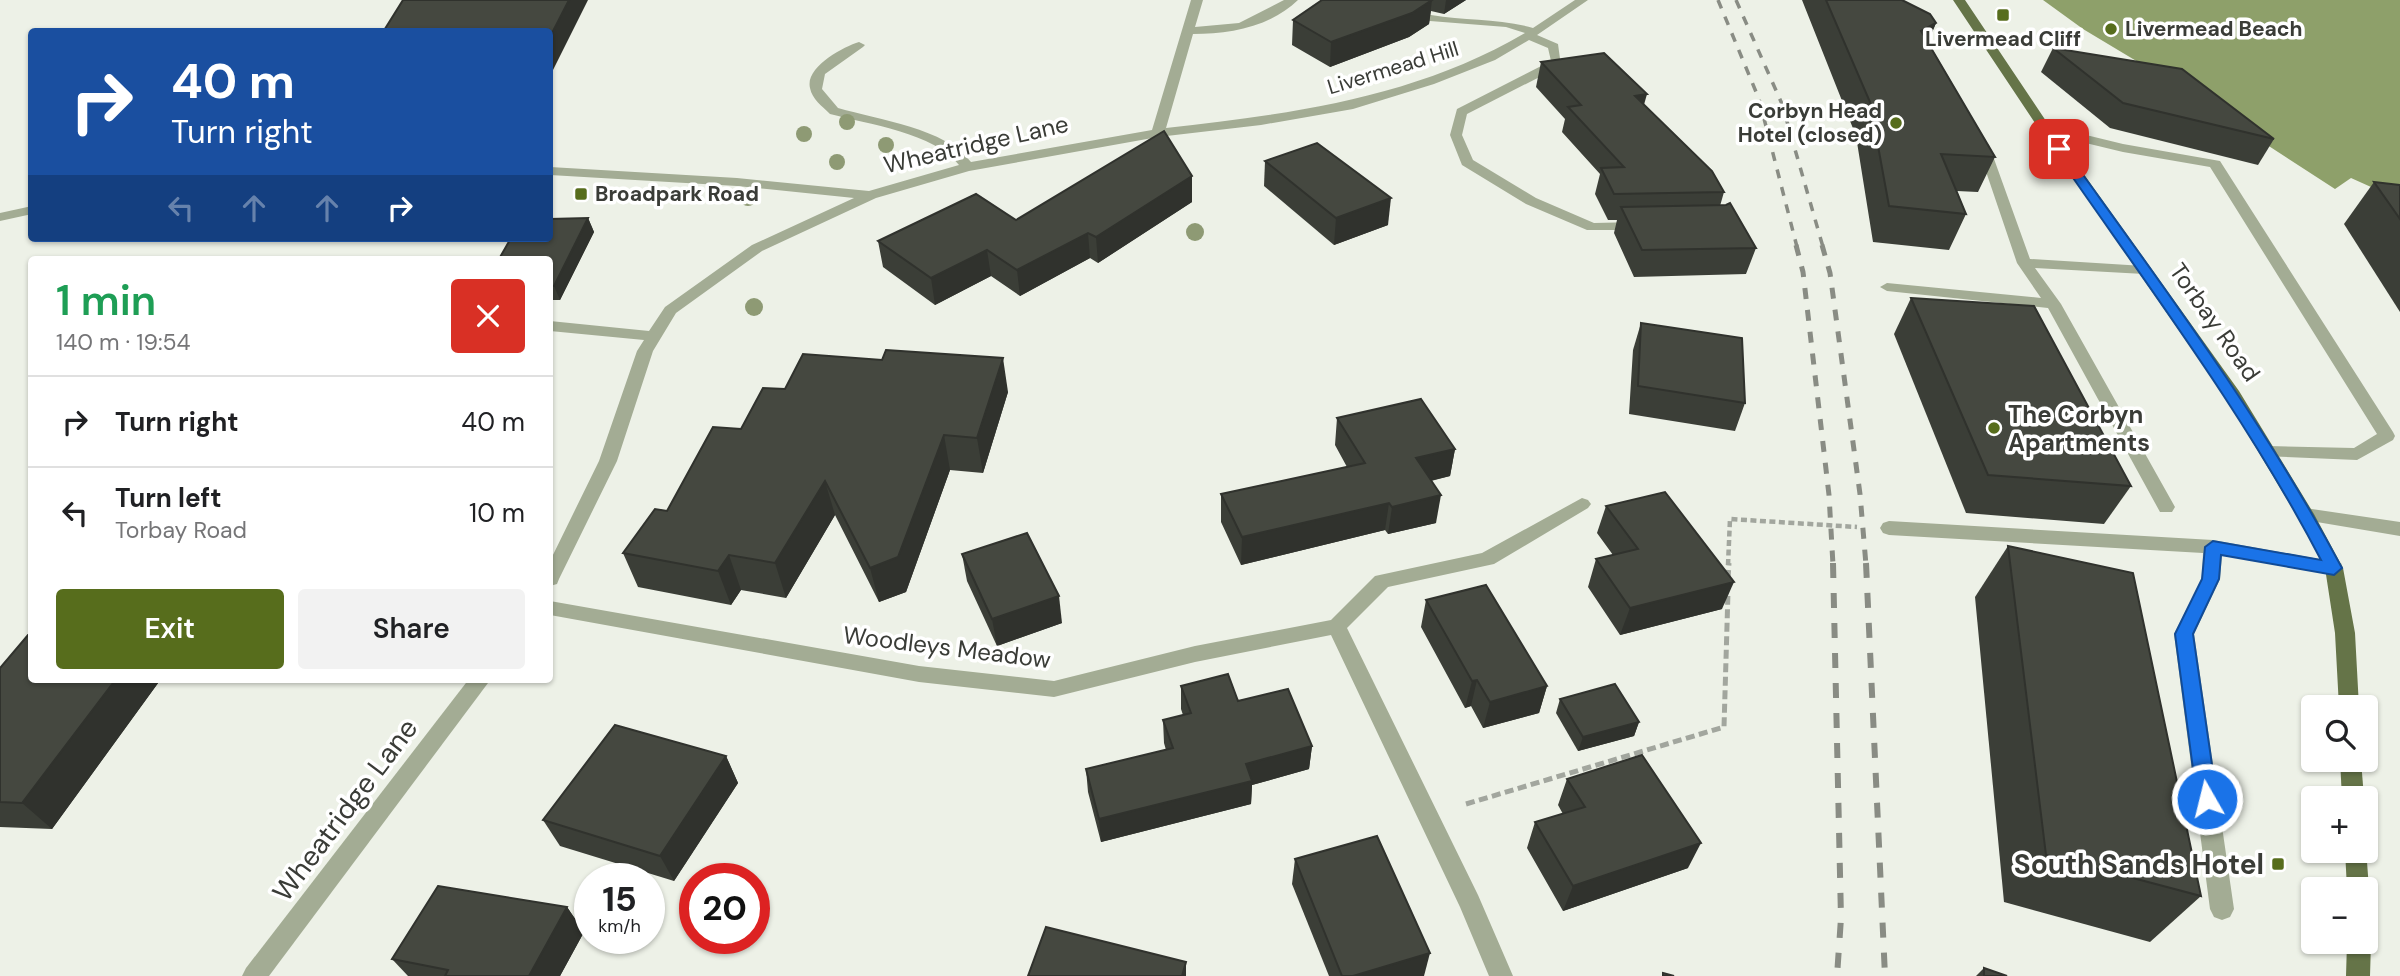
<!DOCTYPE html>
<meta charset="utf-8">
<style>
body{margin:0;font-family:"DM Sans",sans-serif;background:#f2f2f2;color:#202124;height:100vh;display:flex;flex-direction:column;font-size:26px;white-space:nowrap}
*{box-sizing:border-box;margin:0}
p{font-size:23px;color:#757577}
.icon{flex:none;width:38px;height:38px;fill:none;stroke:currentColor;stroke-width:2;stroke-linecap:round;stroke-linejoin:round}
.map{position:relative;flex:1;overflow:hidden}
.side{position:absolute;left:28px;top:256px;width:525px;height:427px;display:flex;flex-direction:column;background:#fff;border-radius:7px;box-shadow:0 2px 5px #0004}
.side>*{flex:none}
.top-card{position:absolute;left:28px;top:28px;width:525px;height:214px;border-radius:7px;box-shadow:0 2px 5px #0004;background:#1a4fa0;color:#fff;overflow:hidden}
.tools{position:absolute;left:2301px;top:695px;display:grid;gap:14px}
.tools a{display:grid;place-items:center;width:77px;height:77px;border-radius:7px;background:#fff;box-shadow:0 2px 5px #0004;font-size:35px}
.speed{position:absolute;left:574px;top:863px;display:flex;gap:14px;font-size:35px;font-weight:700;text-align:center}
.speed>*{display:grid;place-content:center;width:91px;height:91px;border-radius:50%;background:#fff;box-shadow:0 2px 5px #0004;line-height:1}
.speed small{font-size:18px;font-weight:400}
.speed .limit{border:10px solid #d22;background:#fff;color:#111}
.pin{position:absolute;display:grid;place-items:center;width:60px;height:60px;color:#fff;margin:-30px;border-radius:14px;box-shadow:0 4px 10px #0006}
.me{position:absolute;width:77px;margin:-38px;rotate:352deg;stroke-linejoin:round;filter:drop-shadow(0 0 5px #0008)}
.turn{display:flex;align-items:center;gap:24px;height:147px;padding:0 28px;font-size:32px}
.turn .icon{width:91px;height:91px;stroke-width:2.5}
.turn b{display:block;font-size:49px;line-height:60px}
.lanes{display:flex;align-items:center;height:66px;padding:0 28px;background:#0003;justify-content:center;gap:35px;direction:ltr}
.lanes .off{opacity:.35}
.round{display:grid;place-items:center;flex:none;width:74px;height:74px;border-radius:7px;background:#f2f2f2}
.summary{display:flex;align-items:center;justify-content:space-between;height:119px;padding:0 28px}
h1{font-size:42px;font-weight:600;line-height:52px;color:#1e9e55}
.primary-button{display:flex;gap:14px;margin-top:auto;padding:14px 28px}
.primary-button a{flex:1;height:80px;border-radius:7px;background:#576d1c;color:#fff;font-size:28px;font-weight:600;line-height:80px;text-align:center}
.primary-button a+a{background:#f2f2f2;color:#202124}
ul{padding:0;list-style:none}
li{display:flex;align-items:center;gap:21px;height:91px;padding:0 28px;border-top:2px solid #e0e0e0}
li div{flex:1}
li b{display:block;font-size:26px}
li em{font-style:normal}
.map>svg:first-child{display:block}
.water{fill:#8ea06a}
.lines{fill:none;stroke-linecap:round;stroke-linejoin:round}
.path-far1{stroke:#a2a69e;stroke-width:4.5;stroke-dasharray:6 3.5;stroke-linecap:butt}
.path{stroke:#a2a69e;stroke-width:5;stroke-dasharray:9 4.5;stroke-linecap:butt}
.minor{fill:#a3ac94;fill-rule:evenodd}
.major{fill:#657448;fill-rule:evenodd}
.rail-far2{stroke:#898c84;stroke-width:3.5;stroke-dasharray:9 9;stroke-linecap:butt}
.rail-far1{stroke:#898c84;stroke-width:5;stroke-dasharray:11 11;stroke-linecap:butt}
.rail{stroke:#898c84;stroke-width:6;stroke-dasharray:15 15;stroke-linecap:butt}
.tree{fill:#8e9a74}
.wall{fill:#3b3e37}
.shaded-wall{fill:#30322d}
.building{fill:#454840;stroke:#30322d;stroke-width:2}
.route{fill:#1a73e8;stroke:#114b97;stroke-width:2}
.poi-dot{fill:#576d1c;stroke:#fff;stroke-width:2.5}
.labels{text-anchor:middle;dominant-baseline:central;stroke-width:7;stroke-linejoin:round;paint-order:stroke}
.far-poi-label{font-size:21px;font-weight:bold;fill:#3a3c37;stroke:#fff;text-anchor:start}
.far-street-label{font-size:21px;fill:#3a3c37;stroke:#fff}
.street-label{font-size:24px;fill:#3a3c37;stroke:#fff}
.poi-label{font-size:24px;font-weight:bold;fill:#3a3c37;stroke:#fff;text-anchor:start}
.near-street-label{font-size:28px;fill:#3a3c37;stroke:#fff}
.near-poi-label{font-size:28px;font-weight:bold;fill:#3a3c37;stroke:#fff;text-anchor:end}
</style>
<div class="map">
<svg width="2400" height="976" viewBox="0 0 2400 976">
<rect width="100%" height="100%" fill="#edf1e7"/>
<polygon class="water" points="2043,0 2400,0 2400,200 2351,178 2335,189 2158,74 2083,29"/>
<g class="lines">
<polyline class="path-far1" points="1728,565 1730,519 1857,527"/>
<g class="path">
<polyline points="1728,579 1729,563"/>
<polyline points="1466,804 1724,727 1728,592"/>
</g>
<g class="minor">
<path d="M 1191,0 L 1203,0 L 1195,27 L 1239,23 L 1284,0 L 1298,0 C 1270,27 1230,34 1193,34 L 1166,128 C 1291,114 1414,98 1525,33 L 1506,27 L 1430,21 L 1362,0 C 1387,0 1407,10 1431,15 C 1465,21 1499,18 1533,28 L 1575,0 L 1588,0 L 1537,35 L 1558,44 L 1561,66 L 1467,114 L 1462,135 L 1473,160 L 1536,198 L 1594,223 L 1637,222 L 1644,226 L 1637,230 L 1587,230 L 1526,204 L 1462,165 L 1450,135 L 1457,109 L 1551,61 L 1548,48 L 1529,40 L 1495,60 L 1434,84 L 1353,109 L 1261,125 L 1158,137 L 969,171 L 876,198 L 762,251 L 676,313 L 653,351 L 617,461 L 559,579 L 557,584 L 550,586 L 550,561 L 599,461 L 637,351 L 644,340 L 550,331 L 550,321 L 649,331 L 665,307 L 752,245 L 854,198 L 737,186 L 550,175 L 550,167 L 737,178 L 869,191 L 959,165 C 935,133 867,124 830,114 C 822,106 812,99 810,88 C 805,67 843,47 859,42 L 865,45 L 863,47 L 825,74 L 822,89 L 838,108 C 879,120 945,128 971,162 L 1152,130 Z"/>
<polygon points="2045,125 2123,144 2220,161 2393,432 2395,436 2393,440 2357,460 2262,456 2259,452 2262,448 2268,446 2354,448 2377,434 2210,167 2123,152 2040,132 2039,129"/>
<polygon points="1983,141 1989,145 2030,259 2144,266 2151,270 2144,274 2035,268 2061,304 2175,507 2172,512 2160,512 2048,308 1887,291 1880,287 1887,283 2041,298 2017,263 1977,145"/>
<polygon points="32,206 32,214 0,221 0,213"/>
<polygon points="1582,498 1588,500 1591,504 1588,508 1494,564 1388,587 1347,628 1478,895 1513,976 1489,976 1460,907 1331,635 1195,662 1054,697 919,682 550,615 550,601 919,666 1054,681 1195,646 1331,620 1375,576 1482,553"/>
<polygon points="2305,508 2400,522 2400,536 2299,519 2296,514 2299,509"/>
<polygon points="1889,521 2213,540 2341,563 2343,568 2341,573 2334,575 2222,555 2220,579 2194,634 2234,909 2230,917 2222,920 2214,917 2210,909 2174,634 2202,579 2203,553 1889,535 1883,533 1880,528 1883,523"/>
<polygon points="469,679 491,679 269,976 242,976 246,968"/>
</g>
<g class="major">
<polygon points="1953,0 1965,0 2050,127 2239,391 2314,514 2343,568 2355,633 2359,707 2339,707 2335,633 2325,568 2297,516 2226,398 2039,129"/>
<polygon points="2340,760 2361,760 2364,798 2342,798"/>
<polygon points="2366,848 2369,889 2366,896 2366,889 2347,889 2345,850 2366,850"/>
<polygon points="2366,934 2371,942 2370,976 2346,976 2347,942 2366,942"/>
</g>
<g class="rail-far2">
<polyline points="1718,0 1759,99 1797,247"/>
<polyline points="1736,0 1782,104 1823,247"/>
</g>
<g class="rail-far1">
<polyline points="1796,245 1803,272 1829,495 1833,565"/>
<polyline points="1822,245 1830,273 1860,494 1866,565"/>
</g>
<g class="rail">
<polyline points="1833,563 1841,918 1837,976"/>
<polyline points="1866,563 1885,976"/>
</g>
</g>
<g class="tree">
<circle cx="847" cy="122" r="8"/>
<circle cx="804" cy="134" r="8"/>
<circle cx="886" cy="145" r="8"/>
<circle cx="837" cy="162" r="8"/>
<circle cx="748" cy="198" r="8"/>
<circle cx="1195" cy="232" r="9"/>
<circle cx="754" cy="307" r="9"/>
</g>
<g class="wall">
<polygon points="1322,0 1466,0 1444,14 1431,11 1429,24 1409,37 1330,67 1292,45 1293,20"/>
<polygon points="1802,0 1902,0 1936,23 1928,42 1995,157 1978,192 1957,191 1966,214 1949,250 1873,242 1856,136"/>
<polygon points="2053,48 2274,139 2258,165 2110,128 2041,72"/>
<polygon points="1541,62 1644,105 1724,192 1720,206 1756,248 1746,274 1634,277 1614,233 1617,220 1608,220 1595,194 1600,174 1562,132 1565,119 1536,87"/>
<polygon points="1265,161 1388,225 1334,245 1264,186"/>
<polygon points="1192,176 1192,202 1098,263 1090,258 1020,296 991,276 935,305 883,267 878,241 1016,220"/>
<polygon points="2374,182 2400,185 2400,312 2344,224"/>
<polygon points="588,218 594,232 560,300 550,300 550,259"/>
<polygon points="1911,298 2131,486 2104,524 1966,513 1894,334"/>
<polygon points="1641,323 1745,403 1735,431 1629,414 1633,350"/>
<polygon points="785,389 1008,392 983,473 950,470 906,592 879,602 835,515 786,598 741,590 731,605 638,587 623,553 667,511 741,429"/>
<polygon points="1337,418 1455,449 1450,476 1431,481 1436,523 1388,534 1385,530 1241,565 1221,522 1221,494 1347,467 1335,445"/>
<polygon points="1606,506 1722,609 1620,635 1588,587 1596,559 1613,555 1597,533"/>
<polygon points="2008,546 2201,896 2150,942 2004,902 1975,597"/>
<polygon points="962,554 1062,623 997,646 967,581"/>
<polygon points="1426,600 1547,686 1539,713 1483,728 1471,706 1465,708 1421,627"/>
<polygon points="0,668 32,679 161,679 52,829 0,827"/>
<polygon points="1181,686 1238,701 1312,746 1309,769 1252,785 1251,804 1101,842 1088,792 1086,769 1166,750 1164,743 1163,720 1183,715 1181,709"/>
<polygon points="1560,699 1639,722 1634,736 1578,751 1556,713"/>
<polygon points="726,756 738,783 674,881 560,846 543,820"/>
<polygon points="1567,779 1688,868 1563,911 1527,848 1535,822 1563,814 1558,805"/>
<polygon points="1295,859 1424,976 1329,976 1292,884"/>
<polygon points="567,907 584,932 560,976 408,976 392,959"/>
<polygon points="1984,968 2007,976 1976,976"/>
</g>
<g class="shaded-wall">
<polygon points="569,0 588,0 550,76 550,37"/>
<polygon points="1432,0 1429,24 1409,37 1330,67 1331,42"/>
<polygon points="1446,0 1466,0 1444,14"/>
<polygon points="1936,23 1922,56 1921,31"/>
<polygon points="1647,94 1640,119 1635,96"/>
<polygon points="1192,176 1192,202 1098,263 1096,237"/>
<polygon points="1391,198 1388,225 1334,245 1336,218"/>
<polygon points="588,218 594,232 560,300 554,286"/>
<polygon points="1088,233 1090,258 1020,296 1017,270"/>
<polygon points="987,250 991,276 935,305 931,278"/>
<polygon points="1003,358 1008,392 983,473 977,438"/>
<polygon points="944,435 950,470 906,592 879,602 870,568"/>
<polygon points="1455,449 1450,476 1412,485 1416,458"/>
<polygon points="825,481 835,515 786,598 775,563"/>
<polygon points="1441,495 1436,523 1388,534 1392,507"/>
<polygon points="1389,503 1385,530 1241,565 1242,537"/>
<polygon points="729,555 741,590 731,605 718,571"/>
<polygon points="1734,582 1722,609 1620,635 1630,608"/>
<polygon points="1059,596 1062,623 997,646 992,619"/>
<polygon points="116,679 161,679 52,829 22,803"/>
<polygon points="1477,680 1471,706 1465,708 1472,681"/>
<polygon points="1547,686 1539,713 1483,728 1490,702"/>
<polygon points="1639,722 1634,736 1578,751 1583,737"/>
<polygon points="1312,746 1309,769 1252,785 1251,804 1101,842 1099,819 1246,764"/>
<polygon points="726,756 738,783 674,881 660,856"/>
<polygon points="1701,843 1688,868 1563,911 1573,886"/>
<polygon points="567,907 584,932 560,976 529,976"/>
<polygon points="1430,953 1424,976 1353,976"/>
<polygon points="1186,962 1186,976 1182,976"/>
</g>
<g class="building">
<polygon points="403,0 569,0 550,37 550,32 383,32"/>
<polygon points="1322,0 1432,0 1412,13 1331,42 1293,20"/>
<polygon points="1826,0 1902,0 1930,14 1936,23 1921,31 1995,157 1941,154 1966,214 1889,206 1870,102"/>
<polygon points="2053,48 2182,69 2274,139 2123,103"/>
<polygon points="1604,53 1647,94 1635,96 1712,171 1724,192 1614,194 1601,168 1624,167 1568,107 1581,105 1541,62"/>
<polygon points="1164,131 1192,176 1096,237 1088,233 1017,270 987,250 931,278 878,241 976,194 1016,220"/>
<polygon points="1317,143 1391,198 1336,218 1265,161"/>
<polygon points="2374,182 2400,185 2400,219"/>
<polygon points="1730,203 1756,248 1642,250 1621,207 1726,205"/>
<polygon points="588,218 554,286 550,286 550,259 499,259 511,238 550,238 550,219"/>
<polygon points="1911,298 2034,306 2131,486 1988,475"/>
<polygon points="1641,323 1742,338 1745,403 1638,386"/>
<polygon points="886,350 1003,358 977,438 944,435 898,557 870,568 825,481 775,563 729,555 718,571 623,553 655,509 667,511 713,427 741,429 763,388 785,389 803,354 882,360"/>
<polygon points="1421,399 1455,449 1416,458 1441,495 1392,507 1389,503 1242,537 1221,494 1365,463 1337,418"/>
<polygon points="1665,492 1734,582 1630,608 1596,559 1638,549 1606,506"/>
<polygon points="1027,533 1059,596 992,619 962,554"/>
<polygon points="2008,546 2133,573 2201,896 2046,855"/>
<polygon points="1486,585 1547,686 1490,702 1477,680 1472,681 1426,600"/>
<polygon points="28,635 32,635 32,679 116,679 22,803 0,802 0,668"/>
<polygon points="1228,674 1238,701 1288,689 1312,746 1246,764 1252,781 1099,819 1086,769 1173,748 1163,720 1191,713 1181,686"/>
<polygon points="1615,684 1639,722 1583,737 1560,699"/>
<polygon points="615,725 726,756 660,856 543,820"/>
<polygon points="1642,755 1701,843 1573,886 1535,822 1585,807 1567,779"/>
<polygon points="1377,836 1430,953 1353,976 1342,976 1295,859"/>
<polygon points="438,886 567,907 529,976 445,976 448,970 392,959"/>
<polygon points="1046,927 1186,962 1182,976 1028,976"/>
<polygon points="1984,968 2007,976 1984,976"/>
<polygon points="1663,973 1674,976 1663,976"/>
</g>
<path class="route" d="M 2055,147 L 2063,147 C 2162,285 2262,418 2342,568 L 2334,575 L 2221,555 L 2219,579 L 2193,634 L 2217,799 L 2214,805 L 2207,808 L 2200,805 L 2197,799 L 2175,634 L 2202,579 L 2205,547 L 2213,541 L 2321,560 C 2245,414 2146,284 2053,149 Z"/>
<g class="poi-dot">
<rect x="1996" y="8" width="14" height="14" rx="3.5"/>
<circle cx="2111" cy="29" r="7"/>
<circle cx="1896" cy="123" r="7"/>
<rect x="574" y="187" width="14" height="14" rx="3.5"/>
<circle cx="1994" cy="428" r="7"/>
<rect x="2271" y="857" width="14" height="14" rx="3.5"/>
</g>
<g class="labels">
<g class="far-poi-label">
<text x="2125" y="29">Livermead Beach</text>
<text x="2003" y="39" text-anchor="middle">Livermead Cliff</text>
<text x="1882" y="111" text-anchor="end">Corbyn Head<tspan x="1882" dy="24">Hotel (closed)</tspan></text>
<text x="595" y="194">Broadpark Road</text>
</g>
<g class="far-street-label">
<text transform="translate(1393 68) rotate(-17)">Livermead Hill</text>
</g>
<g class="street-label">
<text transform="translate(976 144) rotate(-13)">Wheatridge Lane</text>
<text transform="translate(2215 322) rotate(55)">Torbay Road</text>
<text transform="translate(947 647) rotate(7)">Woodleys Meadow</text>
</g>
<g class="poi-label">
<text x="2008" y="414">The Corbyn<tspan x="2008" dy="28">Apartments</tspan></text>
</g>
<g class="near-street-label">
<text transform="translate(345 810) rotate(-53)">Wheatridge Lane</text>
</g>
<g class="near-poi-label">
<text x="2264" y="864">South Sands Hotel</text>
</g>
</g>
</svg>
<div class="tools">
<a><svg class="icon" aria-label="search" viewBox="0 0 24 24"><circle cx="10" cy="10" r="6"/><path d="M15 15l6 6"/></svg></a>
<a>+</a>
<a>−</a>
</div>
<div class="speed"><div>15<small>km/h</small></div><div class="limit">20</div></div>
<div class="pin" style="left:2059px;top:149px;background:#d93025"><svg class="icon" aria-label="arrive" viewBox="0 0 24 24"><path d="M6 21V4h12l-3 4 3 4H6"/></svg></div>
<svg class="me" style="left:2207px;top:799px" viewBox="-20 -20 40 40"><circle r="17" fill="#1a73e8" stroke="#fff" stroke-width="3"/><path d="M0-11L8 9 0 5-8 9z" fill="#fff"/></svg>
<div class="top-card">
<div class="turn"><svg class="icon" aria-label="right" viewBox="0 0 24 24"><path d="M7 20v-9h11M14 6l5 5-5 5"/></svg><div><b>40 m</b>Turn right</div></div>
<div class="lanes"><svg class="icon off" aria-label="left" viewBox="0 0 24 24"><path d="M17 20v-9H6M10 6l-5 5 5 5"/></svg><svg class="icon off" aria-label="ahead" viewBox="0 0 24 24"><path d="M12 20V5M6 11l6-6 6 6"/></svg><svg class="icon off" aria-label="ahead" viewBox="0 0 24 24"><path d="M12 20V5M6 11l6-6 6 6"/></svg><svg class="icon" aria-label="right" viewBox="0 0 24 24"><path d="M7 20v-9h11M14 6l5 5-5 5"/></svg></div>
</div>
<section class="side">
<div class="summary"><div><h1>1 min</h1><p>140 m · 19:54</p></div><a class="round" style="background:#d93025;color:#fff"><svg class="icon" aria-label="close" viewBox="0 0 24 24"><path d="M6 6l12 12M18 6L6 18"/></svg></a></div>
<ul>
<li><svg class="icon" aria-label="right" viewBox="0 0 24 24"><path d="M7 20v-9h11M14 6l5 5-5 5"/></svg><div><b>Turn right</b></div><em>40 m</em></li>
<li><svg class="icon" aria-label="left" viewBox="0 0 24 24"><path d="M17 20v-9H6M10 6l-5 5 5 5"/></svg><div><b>Turn left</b><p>Torbay Road</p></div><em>10 m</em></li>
</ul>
<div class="primary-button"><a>Exit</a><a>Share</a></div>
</section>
</div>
